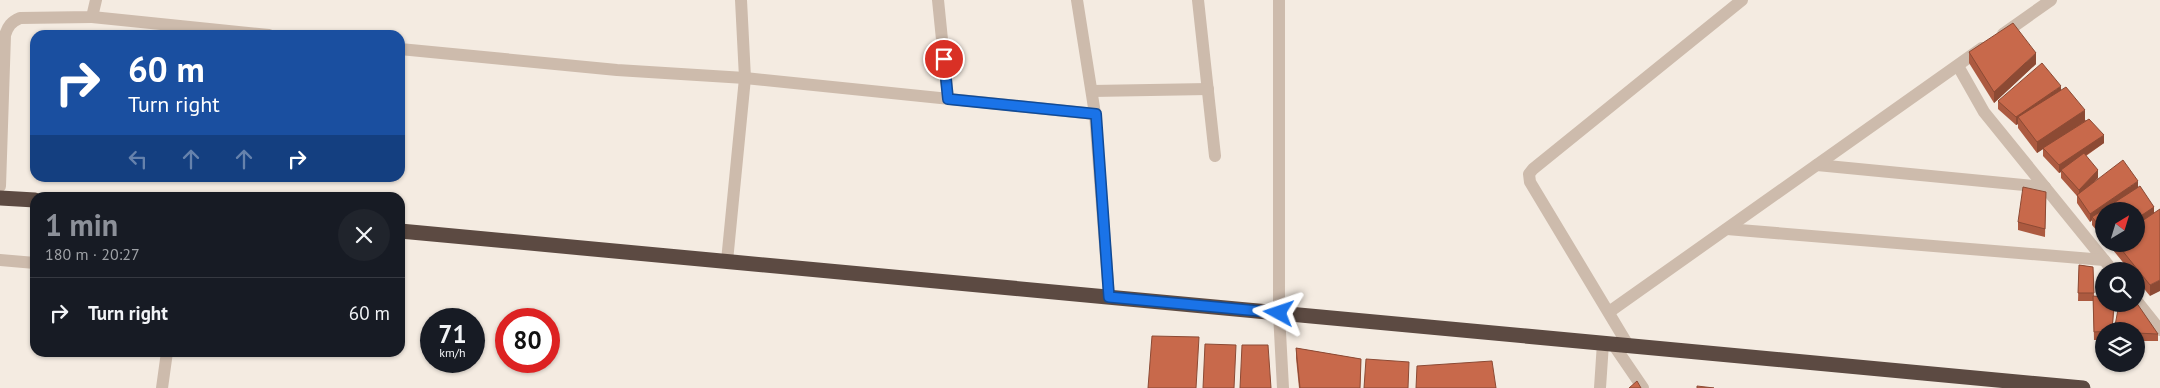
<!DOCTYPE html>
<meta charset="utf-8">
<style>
body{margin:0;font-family:"PT Sans",sans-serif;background:#20242c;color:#f1f3f6;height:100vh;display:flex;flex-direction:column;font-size:19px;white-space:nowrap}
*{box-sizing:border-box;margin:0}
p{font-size:16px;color:#9ea1a6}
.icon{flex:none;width:28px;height:28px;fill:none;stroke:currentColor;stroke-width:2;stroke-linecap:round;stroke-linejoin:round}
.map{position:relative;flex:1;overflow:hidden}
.details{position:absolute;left:30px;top:192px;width:375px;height:165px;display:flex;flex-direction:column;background:#171b24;border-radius:15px;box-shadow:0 1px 4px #0004}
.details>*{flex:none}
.banner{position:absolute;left:30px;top:30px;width:375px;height:152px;border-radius:15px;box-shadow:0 1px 4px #0004;background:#1a4fa0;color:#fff;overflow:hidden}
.needle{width:32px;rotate:38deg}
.buttons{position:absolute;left:2095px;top:202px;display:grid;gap:10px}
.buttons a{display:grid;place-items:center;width:50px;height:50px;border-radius:50%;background:#171b24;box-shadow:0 1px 4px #0004;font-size:25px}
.speed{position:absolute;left:420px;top:308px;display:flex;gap:10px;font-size:25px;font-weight:700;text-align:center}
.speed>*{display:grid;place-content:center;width:65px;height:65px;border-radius:50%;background:#171b24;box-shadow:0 1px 4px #0004;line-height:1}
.speed small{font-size:12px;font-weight:400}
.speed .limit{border:8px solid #d22;background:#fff;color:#111}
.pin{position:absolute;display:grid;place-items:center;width:42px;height:42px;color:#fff;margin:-21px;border:2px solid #fff;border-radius:50%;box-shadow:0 1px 5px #0007}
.me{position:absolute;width:55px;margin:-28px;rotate:275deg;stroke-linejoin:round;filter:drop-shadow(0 0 4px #0008)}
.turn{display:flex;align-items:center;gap:18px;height:105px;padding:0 15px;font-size:22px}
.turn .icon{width:65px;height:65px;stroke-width:2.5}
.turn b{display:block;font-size:35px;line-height:42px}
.lanes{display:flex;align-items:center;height:48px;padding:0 15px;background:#0003;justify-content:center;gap:25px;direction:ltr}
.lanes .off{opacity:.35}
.round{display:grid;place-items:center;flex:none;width:52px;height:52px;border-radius:26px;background:#20242c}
.overview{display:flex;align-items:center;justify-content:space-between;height:85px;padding:0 15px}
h1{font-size:30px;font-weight:800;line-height:38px;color:#8c9099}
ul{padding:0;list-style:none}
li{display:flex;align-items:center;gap:15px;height:70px;padding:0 15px;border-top:1px solid #363941}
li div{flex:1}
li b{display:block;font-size:19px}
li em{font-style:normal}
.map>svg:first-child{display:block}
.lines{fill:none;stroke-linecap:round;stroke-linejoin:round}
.minor{stroke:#cdbbac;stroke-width:12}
.highway{stroke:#5c4a42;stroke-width:15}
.wall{fill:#ac5a40}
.shaded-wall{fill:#8c4a34}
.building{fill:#c8694b;stroke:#8c4a34}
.route-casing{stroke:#114b97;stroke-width:12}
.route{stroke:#1a73e8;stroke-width:9}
</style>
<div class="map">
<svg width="2160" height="388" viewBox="0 0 2160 388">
<rect width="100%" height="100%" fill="#f4ebe1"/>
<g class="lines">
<g class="minor">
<polyline points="938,0 948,99"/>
<polyline points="1077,0 1095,114 1109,297"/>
<polyline points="1198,0 1215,156"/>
<polyline points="1279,0 1279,313 1283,388"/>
<polyline points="92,17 269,35"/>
<polyline points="2003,34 2051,0"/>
<polyline points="400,49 617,70 745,78 1095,114"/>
<polyline points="1958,66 1984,112 2113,271"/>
<polyline points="1092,91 1208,89"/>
<polyline points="1817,165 2045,187"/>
<path d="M 0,186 L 5,35 C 8,26 11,22 20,18 L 92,17 L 96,0"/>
<polyline points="1727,229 2104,260"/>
<polyline points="0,260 35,263"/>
<polyline points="727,261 745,78 741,0"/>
<polyline points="2136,300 2160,330"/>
<polyline points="1609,312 1982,48"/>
<polyline points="1613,344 1643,388"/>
<polyline points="1628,345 1530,182 1529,174 1533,169 1742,0"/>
<polyline points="162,388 167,352"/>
<polyline points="1600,388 1603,343"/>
</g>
<g class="highway">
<polyline points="0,198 35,200"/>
<polyline points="400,231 2083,388"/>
</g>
</g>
<g class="wall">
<polygon points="1969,52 2036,64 1994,103 1969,63"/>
<polygon points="2061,90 2104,143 2086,156 2098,178 2091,185 2138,188 2154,207 2150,296 2136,279 2136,271 2130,271 2113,250 2113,244 2136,244 2104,211 2104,239 2092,225 2092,220 2090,222 2077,203 2077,196 2061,178 2061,172 2059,173 2043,156 2043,149 2037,153 2018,128 2018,124 2016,125 1998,109 1998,101"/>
<polygon points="2046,192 2045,237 2018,230 2018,222"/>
<polygon points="2079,265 2093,267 2094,296 2115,304 2112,331 2104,331 2104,340 2094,340 2093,301 2078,301"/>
<polygon points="2136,331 2158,334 2158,341 2136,341"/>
<polygon points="1296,348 1361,359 1360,388 1299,388 1296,358"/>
</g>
<g class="shaded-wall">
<polygon points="2036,53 2036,64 1994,103 1994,92"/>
<polygon points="2061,86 2061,94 2018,117 2018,124 2016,125 2016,117"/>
<polygon points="2085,110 2085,121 2037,153 2037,142"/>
<polygon points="2104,135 2104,143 2062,171 2061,170 2061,172 2059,173 2059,165"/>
<polygon points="2098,170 2098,178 2079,197 2079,190"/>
<polygon points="2138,181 2138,188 2092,217 2092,220 2090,222 2090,214"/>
<polygon points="2154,207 2154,215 2136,227 2136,219"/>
<polygon points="2160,280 2160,291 2150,296 2150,285"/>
</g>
<g class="building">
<polygon points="2013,23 2036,53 1994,92 1969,52"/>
<polygon points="2042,63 2061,86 2016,117 1998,101"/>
<polygon points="2066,87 2085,110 2037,142 2018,117"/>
<polygon points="2089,119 2104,135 2059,165 2043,148"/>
<polygon points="2084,153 2098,170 2079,190 2061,170"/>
<polygon points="2123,160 2138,181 2090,214 2077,195"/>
<polygon points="2140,186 2154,207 2136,219 2136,211 2104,211 2104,231 2092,217"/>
<polygon points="2023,187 2046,192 2045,229 2018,222"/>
<polygon points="2160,209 2160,280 2150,285 2117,244 2136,244 2136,225"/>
<polygon points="2079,265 2093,267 2094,293 2078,293"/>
<polygon points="2093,296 2104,297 2104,304 2114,304 2112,331 2094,332"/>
<polygon points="2136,302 2158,334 2136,333 2136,331 2114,331 2119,304 2136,304"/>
<polygon points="1152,336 1199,337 1196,388 1148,388"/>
<polygon points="1205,344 1236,345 1234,388 1203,388"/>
<polygon points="1242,345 1268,345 1271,388 1240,388"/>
<polygon points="1296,348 1361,359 1360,388 1300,388"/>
<polygon points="1366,359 1409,362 1408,388 1364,388"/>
<polygon points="1492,361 1496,388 1416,388 1417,366"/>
<polygon points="1637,381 1641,388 1629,388"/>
<polygon points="1697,386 1714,388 1697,388"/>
</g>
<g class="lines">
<defs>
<polyline id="route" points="944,59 948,99 1096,114 1109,297 1279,313"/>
</defs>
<use href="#route" class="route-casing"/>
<use href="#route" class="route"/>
</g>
</svg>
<div class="buttons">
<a><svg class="needle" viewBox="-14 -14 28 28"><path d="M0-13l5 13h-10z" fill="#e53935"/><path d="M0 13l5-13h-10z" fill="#9ea1a6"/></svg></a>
<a><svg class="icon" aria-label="search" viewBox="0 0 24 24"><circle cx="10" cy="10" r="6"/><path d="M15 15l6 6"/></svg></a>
<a><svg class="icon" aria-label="layers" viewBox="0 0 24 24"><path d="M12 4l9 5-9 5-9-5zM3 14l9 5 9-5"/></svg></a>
</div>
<div class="speed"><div>71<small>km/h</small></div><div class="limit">80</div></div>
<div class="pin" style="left:944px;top:59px;background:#d93025"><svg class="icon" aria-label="arrive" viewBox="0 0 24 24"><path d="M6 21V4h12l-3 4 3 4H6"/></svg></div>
<svg class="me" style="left:1279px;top:313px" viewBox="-20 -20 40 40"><path d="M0-17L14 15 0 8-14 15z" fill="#1a73e8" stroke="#fff" stroke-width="4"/></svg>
<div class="banner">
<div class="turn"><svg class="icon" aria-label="right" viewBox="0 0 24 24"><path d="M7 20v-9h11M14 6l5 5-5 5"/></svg><div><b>60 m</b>Turn right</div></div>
<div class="lanes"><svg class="icon off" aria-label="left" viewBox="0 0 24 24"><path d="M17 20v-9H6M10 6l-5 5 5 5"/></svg><svg class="icon off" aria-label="ahead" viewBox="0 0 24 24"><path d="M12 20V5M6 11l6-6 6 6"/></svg><svg class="icon off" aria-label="ahead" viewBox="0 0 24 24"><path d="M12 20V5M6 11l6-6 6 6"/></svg><svg class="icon" aria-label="right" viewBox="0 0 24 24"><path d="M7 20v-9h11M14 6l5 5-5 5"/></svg></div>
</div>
<section class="details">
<div class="overview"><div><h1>1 min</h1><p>180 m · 20:27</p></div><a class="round"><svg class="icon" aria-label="close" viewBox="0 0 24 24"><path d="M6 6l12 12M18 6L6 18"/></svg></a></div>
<ul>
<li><svg class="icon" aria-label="right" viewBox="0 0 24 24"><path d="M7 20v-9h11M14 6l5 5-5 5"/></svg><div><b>Turn right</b></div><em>60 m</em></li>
</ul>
</section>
</div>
